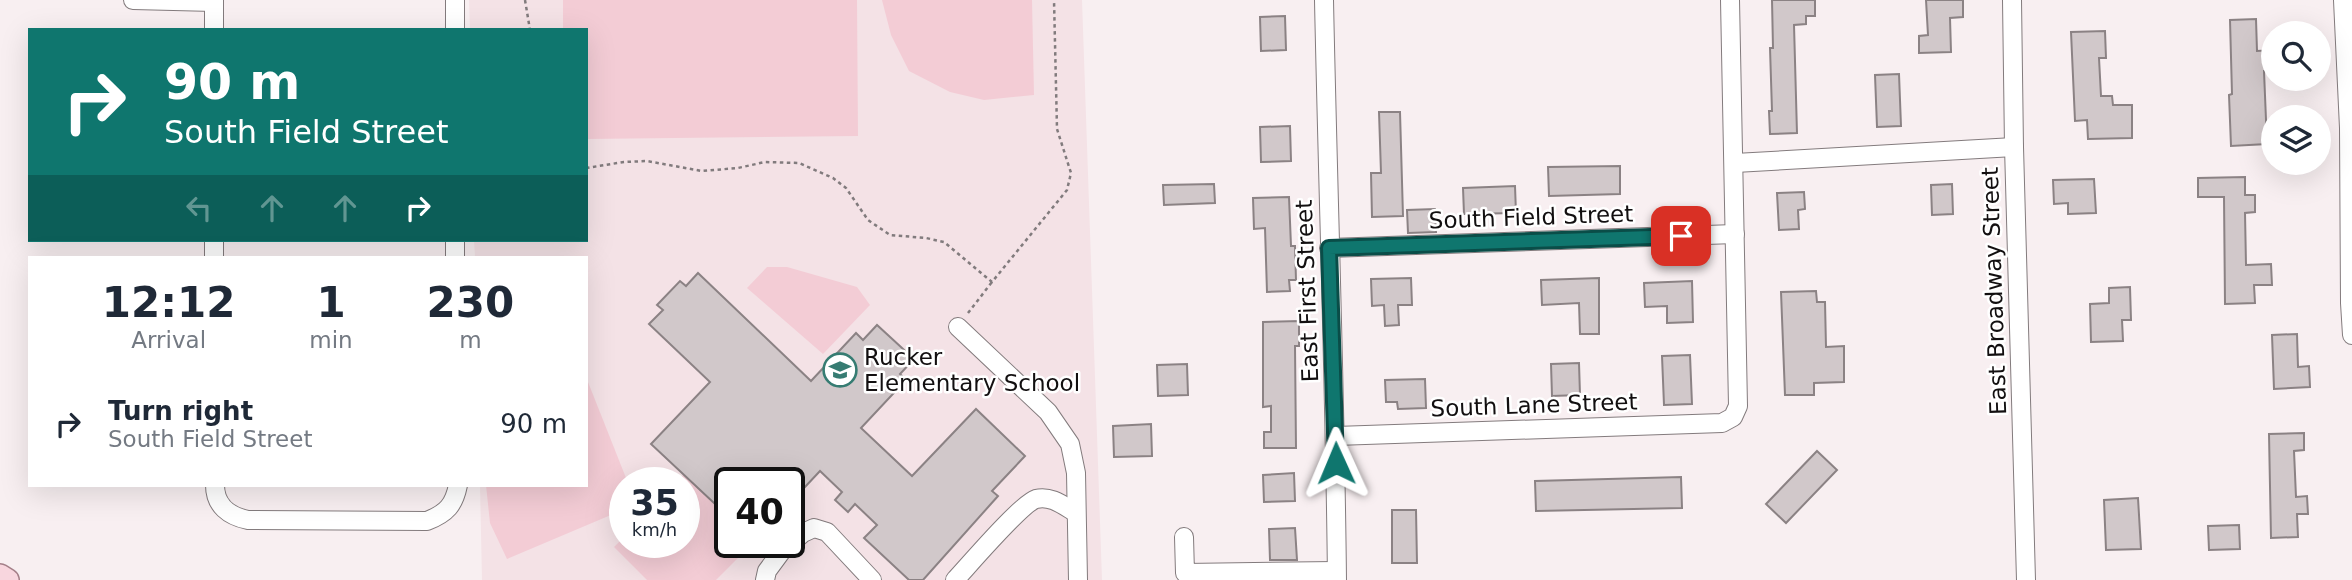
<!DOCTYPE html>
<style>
body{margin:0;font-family:"DejaVu Sans",sans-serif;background:#f2f2f3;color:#1f2937;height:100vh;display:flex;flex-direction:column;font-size:26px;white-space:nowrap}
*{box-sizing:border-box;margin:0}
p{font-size:23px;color:#747a83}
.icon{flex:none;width:38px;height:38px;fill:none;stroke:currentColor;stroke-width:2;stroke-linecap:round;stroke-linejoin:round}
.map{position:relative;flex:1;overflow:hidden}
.panel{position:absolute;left:28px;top:256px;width:560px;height:231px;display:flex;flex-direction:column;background:#fff;border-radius:0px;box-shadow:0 7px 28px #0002}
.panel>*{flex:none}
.top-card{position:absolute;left:28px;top:28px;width:560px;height:214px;border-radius:0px;box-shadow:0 7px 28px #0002;background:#0f766e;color:#fff;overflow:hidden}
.fabs{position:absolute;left:2261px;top:21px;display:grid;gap:14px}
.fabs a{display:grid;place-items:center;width:70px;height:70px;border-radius:50%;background:#fff;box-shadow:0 7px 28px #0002;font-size:35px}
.speed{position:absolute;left:609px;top:467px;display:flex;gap:14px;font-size:35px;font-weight:700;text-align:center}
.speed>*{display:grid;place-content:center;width:91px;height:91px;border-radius:50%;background:#fff;box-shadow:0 7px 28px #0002;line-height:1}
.speed small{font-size:18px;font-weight:400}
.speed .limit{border:4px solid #111;border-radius:10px;background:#fff;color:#111}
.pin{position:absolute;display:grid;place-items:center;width:60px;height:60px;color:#fff;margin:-30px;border-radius:14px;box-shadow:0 4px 10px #0006}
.me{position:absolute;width:77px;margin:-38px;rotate:359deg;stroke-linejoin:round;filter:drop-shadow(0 0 5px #0008)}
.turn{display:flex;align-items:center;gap:24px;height:147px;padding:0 21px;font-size:32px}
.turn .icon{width:91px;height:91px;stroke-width:2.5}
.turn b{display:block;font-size:49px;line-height:60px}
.lanes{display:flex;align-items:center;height:66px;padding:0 21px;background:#0003;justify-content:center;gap:35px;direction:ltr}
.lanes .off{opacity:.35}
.eta{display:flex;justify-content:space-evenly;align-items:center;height:119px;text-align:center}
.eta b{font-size:42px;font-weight:800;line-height:49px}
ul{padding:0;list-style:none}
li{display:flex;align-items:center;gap:21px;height:98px;padding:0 21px}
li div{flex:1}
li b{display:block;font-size:26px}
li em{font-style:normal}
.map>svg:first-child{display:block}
.built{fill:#f4e2e6;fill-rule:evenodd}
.green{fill:#f3ccd5}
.building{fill:#d1c8ca;stroke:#8b8284;stroke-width:2}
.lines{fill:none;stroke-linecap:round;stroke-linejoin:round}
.minor-casing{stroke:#837b7d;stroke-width:20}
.major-casing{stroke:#a47f88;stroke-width:24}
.path{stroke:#817b7d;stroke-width:2.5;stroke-dasharray:3.5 3.5;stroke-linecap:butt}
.minor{stroke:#fff;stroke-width:18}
.major{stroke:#f8d6de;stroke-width:21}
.route-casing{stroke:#0a4d48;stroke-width:18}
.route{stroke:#0f766e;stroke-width:12}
.labels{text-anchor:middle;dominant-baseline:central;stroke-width:5;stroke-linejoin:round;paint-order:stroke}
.street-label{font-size:23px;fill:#120f10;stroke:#fff}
.poi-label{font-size:23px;fill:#120f10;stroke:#fff;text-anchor:start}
</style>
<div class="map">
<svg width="2352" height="580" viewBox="0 0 2352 580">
<rect width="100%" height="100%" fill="#f8eff1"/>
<path class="built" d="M 469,0 L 1082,0 L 1102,580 L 482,580 L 480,485 L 586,485 L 586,257 L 475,257 L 474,240 L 586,240 L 586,30 L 470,30 ZM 625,483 L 684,483 L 684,542 L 625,542 ZM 730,483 L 789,483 L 789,542 L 730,542 Z"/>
<g class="green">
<polygon points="563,0 857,0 858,136 586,139 586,30 563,30"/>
<polygon points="882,0 1032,0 1034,95 984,100 950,92 909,71 891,35"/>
<polygon points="767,267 787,267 857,287 870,305 823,354 747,288"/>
<polygon points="586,377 628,483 625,483 625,509 507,559 490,523 486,485 586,485"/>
<polygon points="684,474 730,518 730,542 753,543 716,580 647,580 614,547 625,536 625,542 684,542 684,483 676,483"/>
</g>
<g class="building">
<polygon points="1772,0 1815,0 1815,16 1806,16 1806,24 1794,25 1797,133 1770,134 1769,111 1772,111 1770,48 1773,48"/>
<polygon points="1926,0 1963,0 1963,17 1950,18 1951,52 1919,53 1919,36 1928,35"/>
<polygon points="1285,16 1286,50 1261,51 1260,17"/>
<polygon points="2256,19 2257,51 2273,50 2273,71 2264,71 2267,144 2231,146 2229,95 2232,94 2230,20"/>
<polygon points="2105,31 2106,58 2099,58 2101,96 2112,96 2113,105 2132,105 2132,138 2088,139 2087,120 2075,121 2071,32"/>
<polygon points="1899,74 1901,126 1877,127 1875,75"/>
<polygon points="1379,112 1400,112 1403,216 1372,217 1371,173 1381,173"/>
<polygon points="1290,126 1291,161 1261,162 1260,127"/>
<polygon points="1620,166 1620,194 1549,196 1548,167"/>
<polygon points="2245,177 2245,195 2255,195 2255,212 2245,213 2246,265 2271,264 2272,285 2254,285 2255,303 2225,304 2224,197 2198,197 2198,178"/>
<polygon points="2094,179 2096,213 2068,214 2068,203 2054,204 2053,180"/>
<polygon points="1214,184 1215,203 1164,205 1163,185"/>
<polygon points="1952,184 1953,214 1932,215 1931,185"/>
<polygon points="1515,186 1516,213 1464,214 1463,188"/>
<polygon points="1804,192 1805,209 1798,210 1799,229 1779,230 1777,193"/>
<polygon points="1289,197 1291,246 1295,246 1296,280 1289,280 1290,291 1267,292 1265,228 1254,229 1253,198"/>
<polygon points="1435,209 1436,232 1408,233 1407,210"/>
<polygon points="698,273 811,381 856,333 863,340 877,325 914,359 900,374 906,380 861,428 912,476 976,409 1025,456 992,491 998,496 923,580 909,580 864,538 877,525 855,504 848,512 835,500 842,492 820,471 789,504 789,483 730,483 730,518 651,444 710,382 649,324 663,310 657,305 680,281 686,286"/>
<polygon points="1411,278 1412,305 1398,305 1399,325 1385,326 1384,305 1372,306 1371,279"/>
<polygon points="1599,278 1599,334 1580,334 1579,303 1542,305 1541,280"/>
<polygon points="1692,281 1693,322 1667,323 1667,306 1645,307 1644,283"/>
<polygon points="2130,287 2131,320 2122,320 2123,341 2091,342 2090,304 2109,303 2109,288"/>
<polygon points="1816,291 1817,302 1825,302 1826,347 1844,346 1844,382 1814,383 1814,395 1785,395 1781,292"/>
<polygon points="1299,321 1299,346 1295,346 1296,448 1264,448 1264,432 1271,432 1271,406 1263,407 1263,322"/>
<polygon points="2297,334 2298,367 2309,366 2310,387 2274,389 2272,335"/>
<polygon points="1690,355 1692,404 1664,405 1662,356"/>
<polygon points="1579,363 1580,395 1552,396 1551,364"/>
<polygon points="1187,364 1188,395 1158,396 1157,365"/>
<polygon points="1425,379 1426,408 1398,409 1397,402 1386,402 1385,380"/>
<polygon points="1151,424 1152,456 1114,457 1113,426"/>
<polygon points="2304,433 2304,450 2294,451 2296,497 2307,496 2308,514 2297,514 2298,537 2271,538 2269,434"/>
<polygon points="1817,451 1837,470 1786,523 1766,504"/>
<polygon points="1294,473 1295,501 1264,502 1263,475"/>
<polygon points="1681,477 1682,508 1536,511 1535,481"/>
<polygon points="2138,498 2141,549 2106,550 2104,500"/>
<polygon points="1392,510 1416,510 1417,563 1392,563"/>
<polygon points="2239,525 2240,549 2209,550 2208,526"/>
<polygon points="1295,528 1297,560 1270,560 1269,529"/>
</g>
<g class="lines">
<defs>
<g id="minor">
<polyline points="133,0 214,2"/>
<polyline points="214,0 214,30"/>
<path d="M 1324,0 C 1328,193 1335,387 1337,580"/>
<polyline points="2012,0 2014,147 2026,580"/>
<polyline points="2343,0 2349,128 2350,303 2352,335"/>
<polyline points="455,30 455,0"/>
<polyline points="1735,163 2014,147"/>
<polyline points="214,240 214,257"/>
<polyline points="455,240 455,257"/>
<polyline points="1329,248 1735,234"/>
<polyline points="958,327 1048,412 1070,444 1076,473 1078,580"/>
<polyline points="1336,436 1722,423 1733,417 1738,406 1730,0"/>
<path d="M 215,485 C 215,506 229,516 248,520 L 427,521 C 447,513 454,505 458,485"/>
<polyline points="1184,537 1185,573 1336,571"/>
<polyline points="765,580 767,571 781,552 803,533 814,528 827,532 872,580"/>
<path d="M 955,580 C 969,565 1021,504 1036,499 C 1051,495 1064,506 1076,513"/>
</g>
<polyline id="major" points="0,575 8,580"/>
</defs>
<use href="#minor" class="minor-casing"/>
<use href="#major" class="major-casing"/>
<g class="path">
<polyline points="525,0 530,30"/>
<polyline points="586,168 624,162 647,161 702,171 738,168 765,162 799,163 833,178 846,188 868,220 890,235 926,238 944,242 992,282 1067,190 1071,173 1057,129 1054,0"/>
<polyline points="968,313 992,282"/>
</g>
<use href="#minor" class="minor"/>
<use href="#major" class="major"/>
</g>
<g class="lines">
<defs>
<polyline id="route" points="1336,463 1329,248 1681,236"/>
</defs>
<use href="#route" class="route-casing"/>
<use href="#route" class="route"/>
</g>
<defs>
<symbol id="school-ring" viewBox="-11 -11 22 22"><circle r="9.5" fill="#fff" stroke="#367c72" stroke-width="1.5"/><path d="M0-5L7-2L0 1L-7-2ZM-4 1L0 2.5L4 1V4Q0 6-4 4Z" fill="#367c72"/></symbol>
</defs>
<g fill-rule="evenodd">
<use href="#school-ring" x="821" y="351" width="38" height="38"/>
</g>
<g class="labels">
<g class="street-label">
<text transform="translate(1531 217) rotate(-2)">South Field Street</text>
<text transform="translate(1307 291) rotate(-92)">East First Street</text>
<text transform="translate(1994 291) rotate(-92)">East Broadway Street</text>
<text transform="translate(1534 405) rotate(-2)">South Lane Street</text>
</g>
<g class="poi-label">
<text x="864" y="357">Rucker<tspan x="864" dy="26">Elementary School</tspan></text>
</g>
</g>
</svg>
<div class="fabs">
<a><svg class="icon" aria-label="search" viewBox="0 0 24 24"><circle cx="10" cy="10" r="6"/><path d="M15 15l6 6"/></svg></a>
<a><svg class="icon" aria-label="layers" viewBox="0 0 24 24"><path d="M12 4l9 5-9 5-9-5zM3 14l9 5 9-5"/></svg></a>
</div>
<div class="speed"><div>35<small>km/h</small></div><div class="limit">40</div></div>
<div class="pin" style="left:1681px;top:236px;background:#d93025"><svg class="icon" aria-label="arrive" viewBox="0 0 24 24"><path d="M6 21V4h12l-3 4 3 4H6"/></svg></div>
<svg class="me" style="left:1336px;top:463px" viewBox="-20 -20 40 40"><path d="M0-17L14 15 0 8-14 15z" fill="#0f766e" stroke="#fff" stroke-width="4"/></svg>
<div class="top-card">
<div class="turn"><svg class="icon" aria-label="right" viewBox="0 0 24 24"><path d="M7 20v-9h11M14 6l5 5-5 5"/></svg><div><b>90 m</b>South Field Street</div></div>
<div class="lanes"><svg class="icon off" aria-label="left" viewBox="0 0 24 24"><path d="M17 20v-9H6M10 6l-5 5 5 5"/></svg><svg class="icon off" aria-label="ahead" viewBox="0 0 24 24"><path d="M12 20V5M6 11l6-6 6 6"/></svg><svg class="icon off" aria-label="ahead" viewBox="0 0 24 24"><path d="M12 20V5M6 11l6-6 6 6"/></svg><svg class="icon" aria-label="right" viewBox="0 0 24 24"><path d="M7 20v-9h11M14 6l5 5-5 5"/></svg></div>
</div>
<section class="panel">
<div class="eta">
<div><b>12:12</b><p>Arrival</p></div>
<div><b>1</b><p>min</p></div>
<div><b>230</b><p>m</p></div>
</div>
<ul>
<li><svg class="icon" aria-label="right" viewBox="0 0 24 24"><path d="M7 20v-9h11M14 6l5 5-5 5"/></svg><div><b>Turn right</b><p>South Field Street</p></div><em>90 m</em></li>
</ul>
</section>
</div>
